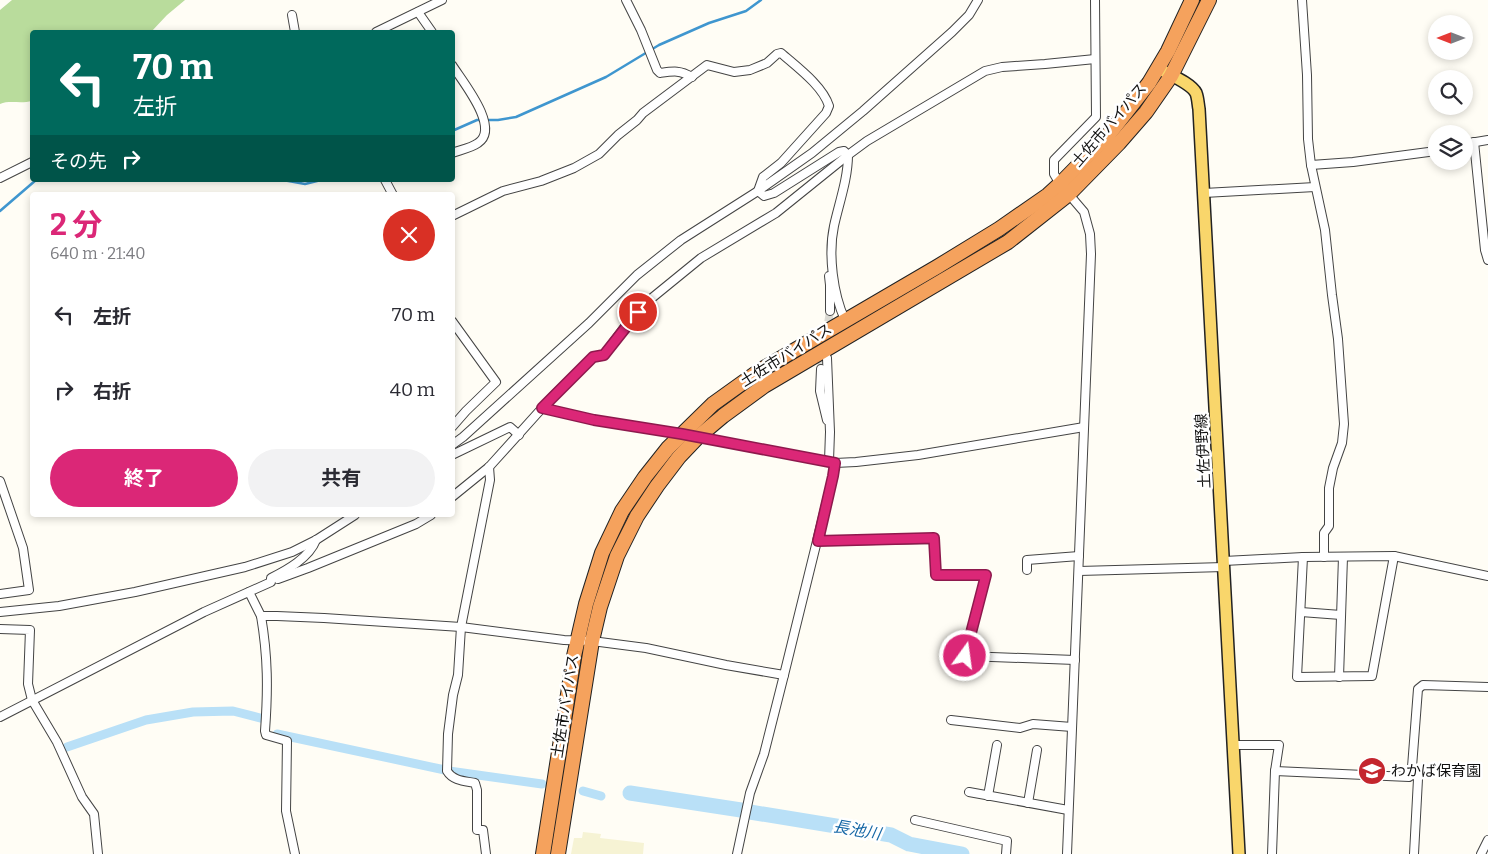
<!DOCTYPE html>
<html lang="ja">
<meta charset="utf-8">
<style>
body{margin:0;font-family:Bitter,"Noto Sans JP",serif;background:#f2f2f3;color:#2b2b33;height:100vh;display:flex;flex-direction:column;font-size:19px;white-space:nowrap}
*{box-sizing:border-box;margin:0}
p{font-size:16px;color:#7c7c81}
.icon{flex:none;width:28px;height:28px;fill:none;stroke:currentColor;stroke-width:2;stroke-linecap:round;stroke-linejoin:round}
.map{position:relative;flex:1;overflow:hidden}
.panel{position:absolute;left:30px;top:192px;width:425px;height:325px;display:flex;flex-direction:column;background:#fff;border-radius:5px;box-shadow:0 2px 8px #0003}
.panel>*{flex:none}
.guide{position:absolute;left:30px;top:30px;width:425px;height:152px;border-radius:5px;box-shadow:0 2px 8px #0003;background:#00695c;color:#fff;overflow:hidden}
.needle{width:32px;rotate:270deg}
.fabs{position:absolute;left:1428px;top:15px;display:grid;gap:10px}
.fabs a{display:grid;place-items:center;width:45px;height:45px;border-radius:50%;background:#fff;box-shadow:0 2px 8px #0003;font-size:25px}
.pin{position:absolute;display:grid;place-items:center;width:42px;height:42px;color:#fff;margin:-21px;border:2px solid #fff;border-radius:50%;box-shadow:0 1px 5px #0007}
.me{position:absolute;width:55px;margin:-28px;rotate:14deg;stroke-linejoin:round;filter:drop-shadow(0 0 4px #0008)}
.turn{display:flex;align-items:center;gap:18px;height:105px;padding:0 20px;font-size:22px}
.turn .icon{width:65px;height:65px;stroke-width:2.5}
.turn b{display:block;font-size:35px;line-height:42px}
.then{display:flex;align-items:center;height:48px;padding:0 20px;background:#0003;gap:10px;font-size:19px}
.round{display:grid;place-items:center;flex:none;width:52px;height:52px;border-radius:26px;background:#f2f2f3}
.headline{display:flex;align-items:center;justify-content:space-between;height:85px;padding:0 20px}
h1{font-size:30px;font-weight:700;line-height:38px;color:#db2777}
.cta{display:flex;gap:10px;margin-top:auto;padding:10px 20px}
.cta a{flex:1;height:58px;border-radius:30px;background:#db2777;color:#fff;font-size:20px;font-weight:700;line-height:58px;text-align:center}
.cta a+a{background:#f2f2f3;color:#2b2b33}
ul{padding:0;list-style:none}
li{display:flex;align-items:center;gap:15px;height:75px;padding:0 20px}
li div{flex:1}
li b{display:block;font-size:19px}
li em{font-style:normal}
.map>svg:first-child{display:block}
.farmland{fill:#f6f3d4}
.forest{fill:#b9dc9c}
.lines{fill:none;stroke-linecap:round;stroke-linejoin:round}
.stream{stroke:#3f96cf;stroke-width:2.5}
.canal{stroke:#b9e0f7;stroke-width:9}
.river{stroke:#b9e0f7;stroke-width:15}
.street-tunnel{stroke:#dbdad3;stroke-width:8;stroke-dasharray:8 4;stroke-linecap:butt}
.street-casing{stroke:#444;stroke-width:10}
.primary-casing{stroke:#222;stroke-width:14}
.highway-casing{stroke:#222;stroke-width:16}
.street{stroke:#fff;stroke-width:8}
.primary{stroke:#f9d66b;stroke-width:11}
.highway{stroke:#f5a25d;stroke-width:14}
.route-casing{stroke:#8e194d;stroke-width:12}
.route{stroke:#db2777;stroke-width:9}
.labels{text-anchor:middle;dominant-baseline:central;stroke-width:5;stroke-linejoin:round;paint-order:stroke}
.street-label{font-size:15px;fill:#111;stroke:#fff}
.poi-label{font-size:15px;fill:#111;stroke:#fff;text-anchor:start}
.water-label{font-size:16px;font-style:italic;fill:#1768a6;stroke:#fff}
</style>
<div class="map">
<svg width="1488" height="854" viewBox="0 0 1488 854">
<rect width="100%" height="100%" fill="#fffdf5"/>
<polygon class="farmland" points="583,832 601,834 600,838 644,843 643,854 571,854 574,838 582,838"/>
<path class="forest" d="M 12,0 L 185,0 L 167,15 L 151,32 L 32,32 L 32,101 C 21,104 9,100 0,104 L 0,10 Z"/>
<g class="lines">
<g class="stream">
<polyline points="452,131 477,120 498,120 516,117 606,77 659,45 709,23 746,11 761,0"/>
<polyline points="283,180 305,184 321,180"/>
<polyline points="0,211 36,180"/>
</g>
<g class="canal">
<polyline points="277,734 445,770"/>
<polyline points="67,747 146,720 193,712 233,711 264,719"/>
<polyline points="449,771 542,784"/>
<polyline points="583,791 601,796"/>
</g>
<g class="river">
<polyline points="630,793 741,810"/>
<polyline points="750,812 891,835 909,844 962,854"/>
</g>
<polyline class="street-tunnel" points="821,369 830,311"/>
<defs>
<g id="street">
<path d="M 626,0 L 641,30 L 657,70 L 660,73 C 674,71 680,70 692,77"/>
<polyline points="1302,0 1307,75 1308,139 1311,165 1325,230 1332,295 1338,339 1344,424 1342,443 1333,468 1329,488 1329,526 1324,533 1324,557"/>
<polyline points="418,12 432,32"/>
<polyline points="292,15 295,32"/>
<polyline points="376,32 442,0"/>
<path d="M 452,65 C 462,81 501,128 478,143 C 471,148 460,150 452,153"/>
<polyline points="1474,142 1485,250 1488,260"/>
<polyline points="1464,144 1488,140"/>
<polyline points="1311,165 1353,162 1436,151"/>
<polyline points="0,178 32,162"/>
<polyline points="385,180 393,195"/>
<polyline points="1204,193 1315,187"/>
<path d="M 452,216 L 503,191 L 541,181 L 574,168 L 599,154 L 618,135 L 637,120 L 643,113 L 707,65 L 734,72 L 750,70 L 767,63 L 777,54 L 781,53 C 797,67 823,86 829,106 L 826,113 L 781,163 L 763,177 L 758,191 L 764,196 L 774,193 L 839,152 L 844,151 L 848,155 C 848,179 839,203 834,226 C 828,254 833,294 845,320"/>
<polyline points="829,276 830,285 830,311"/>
<polyline points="452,321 496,382 466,411 452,427"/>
<polyline points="823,350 827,358 830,432 829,461"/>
<polyline points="821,369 820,391 827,420"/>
<polyline points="543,408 594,420 683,434"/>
<polyline points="697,437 835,463 856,462 918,455 1084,427"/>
<polyline points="452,445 463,437 589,323 637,275 681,240 758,191 812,153 863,111 952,32 969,15 978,0"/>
<polyline points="452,455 510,427 519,435"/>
<polyline points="0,481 23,548 29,590 0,594"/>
<polyline points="452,497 489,467 553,396 593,357 604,355 629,321 647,302 701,258 776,213 848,155 867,141 985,71 1002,67 1045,64 1095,59"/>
<polyline points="818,541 934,539 936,575 986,575 965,656 1075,660"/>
<polyline points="1303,557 1297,677 1372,676 1394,556"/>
<polyline points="1224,561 1303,557 1394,556 1488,576"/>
<polyline points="1027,570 1027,560 1079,556"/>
<polyline points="1079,571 1224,567"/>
<polyline points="278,579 308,568 416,524 431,515"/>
<polyline points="249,592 261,616 277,616 324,618 461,627 564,640 592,641 646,648 726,665 784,675"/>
<polyline points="0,612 59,606 135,592 245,567 292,552 316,540 355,515"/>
<polyline points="1301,612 1341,615"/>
<path d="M 261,616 C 268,657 268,690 265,731 L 266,735 L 287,741 L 286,811 L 295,854"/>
<polyline points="0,629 30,630 28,684 32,700 57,742 82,797 94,814 98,854"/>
<polyline points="1339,677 1343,557"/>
<path d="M 0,717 L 204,612 L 271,582 L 271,578 C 287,570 309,558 316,540"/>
<polyline points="951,720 1020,728 1033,724 1072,727"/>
<polyline points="1234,745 1279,745 1275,771"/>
<polyline points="969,792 1068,810"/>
<polyline points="988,796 997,745"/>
<polyline points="1028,803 1037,750"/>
<polyline points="915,820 1007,841 1006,854"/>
<path d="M 486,854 L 483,830 L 477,830 L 477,790 L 475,783 C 465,781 453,781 447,771 L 448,734 L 453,695 L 458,675 L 461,627 L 490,480 L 489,467"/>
<polyline points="737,854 750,793 764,754 784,675 833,476 835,463"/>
<polyline points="1067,854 1091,254 1090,234 1084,212 1060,184 1054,174 1054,160 1096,117 1095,0"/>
<polyline points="1272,854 1275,771 1409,777 1415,773"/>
<polyline points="1414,854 1418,779 1412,767 1418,689 1423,685 1488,687"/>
<polyline points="1481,854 1488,840"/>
</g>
<path id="primary" d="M 1158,68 C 1168,74 1191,83 1196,93 C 1198,98 1198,104 1199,109 L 1239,854"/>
<g id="highway">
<polyline points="543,854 574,656 586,604 602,553 622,511 645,477 668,448 713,404 759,371 937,267 999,229 1048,195 1060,184 1110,133 1149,83 1168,51 1192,0"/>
<polyline points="558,854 592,641 600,607 617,556 637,516 657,486 679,457 698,437 723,416 764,386 1008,242 1069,194 1119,143 1146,112 1171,76 1209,0"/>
</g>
</defs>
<use href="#street" class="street-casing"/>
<use href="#primary" class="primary-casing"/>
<use href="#highway" class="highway-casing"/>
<use href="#street" class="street"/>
<use href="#primary" class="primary"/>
<use href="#highway" class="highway"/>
</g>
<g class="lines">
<defs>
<polyline id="route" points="638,312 604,355 593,357 542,408 594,420 682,434 835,463 833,476 818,541 934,538 936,575 986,575 965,656"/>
</defs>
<use href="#route" class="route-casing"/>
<use href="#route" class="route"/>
</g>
<defs>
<symbol id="school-disc" viewBox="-11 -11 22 22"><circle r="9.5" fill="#c4262e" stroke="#fff"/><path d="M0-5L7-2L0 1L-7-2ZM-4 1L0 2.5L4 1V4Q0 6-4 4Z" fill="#fff"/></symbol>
</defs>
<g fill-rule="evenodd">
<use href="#school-disc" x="1356" y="755" width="32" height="32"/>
</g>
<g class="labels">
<g class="street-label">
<text transform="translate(1109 125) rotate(-49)">土佐市バイパス</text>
<text transform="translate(786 355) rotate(-32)">土佐市バイパス</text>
<text transform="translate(1203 451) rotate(-93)">土佐伊野線</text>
<text transform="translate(565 706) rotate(-81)">土佐市バイパス</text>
</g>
<g class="poi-label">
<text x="1391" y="771">わかば保育園</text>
</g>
<g class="water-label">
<text transform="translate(857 830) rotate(10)">長池川</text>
</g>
</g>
</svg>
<div class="fabs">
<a><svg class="needle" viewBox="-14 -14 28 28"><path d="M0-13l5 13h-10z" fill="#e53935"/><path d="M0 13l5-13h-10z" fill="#7c7c81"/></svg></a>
<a><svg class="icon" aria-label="search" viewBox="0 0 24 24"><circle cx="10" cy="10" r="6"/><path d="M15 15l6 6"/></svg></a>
<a><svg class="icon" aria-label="layers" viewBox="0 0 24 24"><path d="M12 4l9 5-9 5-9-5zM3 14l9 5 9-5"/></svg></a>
</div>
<div class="pin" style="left:638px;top:312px;background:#d93025"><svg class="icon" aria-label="arrive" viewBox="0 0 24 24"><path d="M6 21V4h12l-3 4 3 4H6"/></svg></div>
<svg class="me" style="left:965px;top:656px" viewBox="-20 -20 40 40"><circle r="17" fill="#db2777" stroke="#fff" stroke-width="3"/><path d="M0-11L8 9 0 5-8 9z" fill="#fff"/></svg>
<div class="guide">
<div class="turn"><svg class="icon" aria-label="left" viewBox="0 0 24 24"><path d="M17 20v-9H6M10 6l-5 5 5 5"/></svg><div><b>70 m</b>左折</div></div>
<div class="then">その先<svg class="icon" aria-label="right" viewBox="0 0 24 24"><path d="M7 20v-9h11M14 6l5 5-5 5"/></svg></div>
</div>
<section class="panel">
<div class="headline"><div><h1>2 分</h1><p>640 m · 21:40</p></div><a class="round" style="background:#d93025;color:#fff"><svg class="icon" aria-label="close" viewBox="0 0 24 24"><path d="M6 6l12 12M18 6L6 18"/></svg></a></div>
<ul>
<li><svg class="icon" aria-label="left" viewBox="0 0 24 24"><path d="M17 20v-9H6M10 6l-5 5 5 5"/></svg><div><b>左折</b></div><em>70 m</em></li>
<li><svg class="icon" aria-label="right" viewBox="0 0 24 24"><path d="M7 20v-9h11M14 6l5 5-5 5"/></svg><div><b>右折</b></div><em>40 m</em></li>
</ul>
<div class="cta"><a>終了</a><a>共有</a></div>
</section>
</div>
